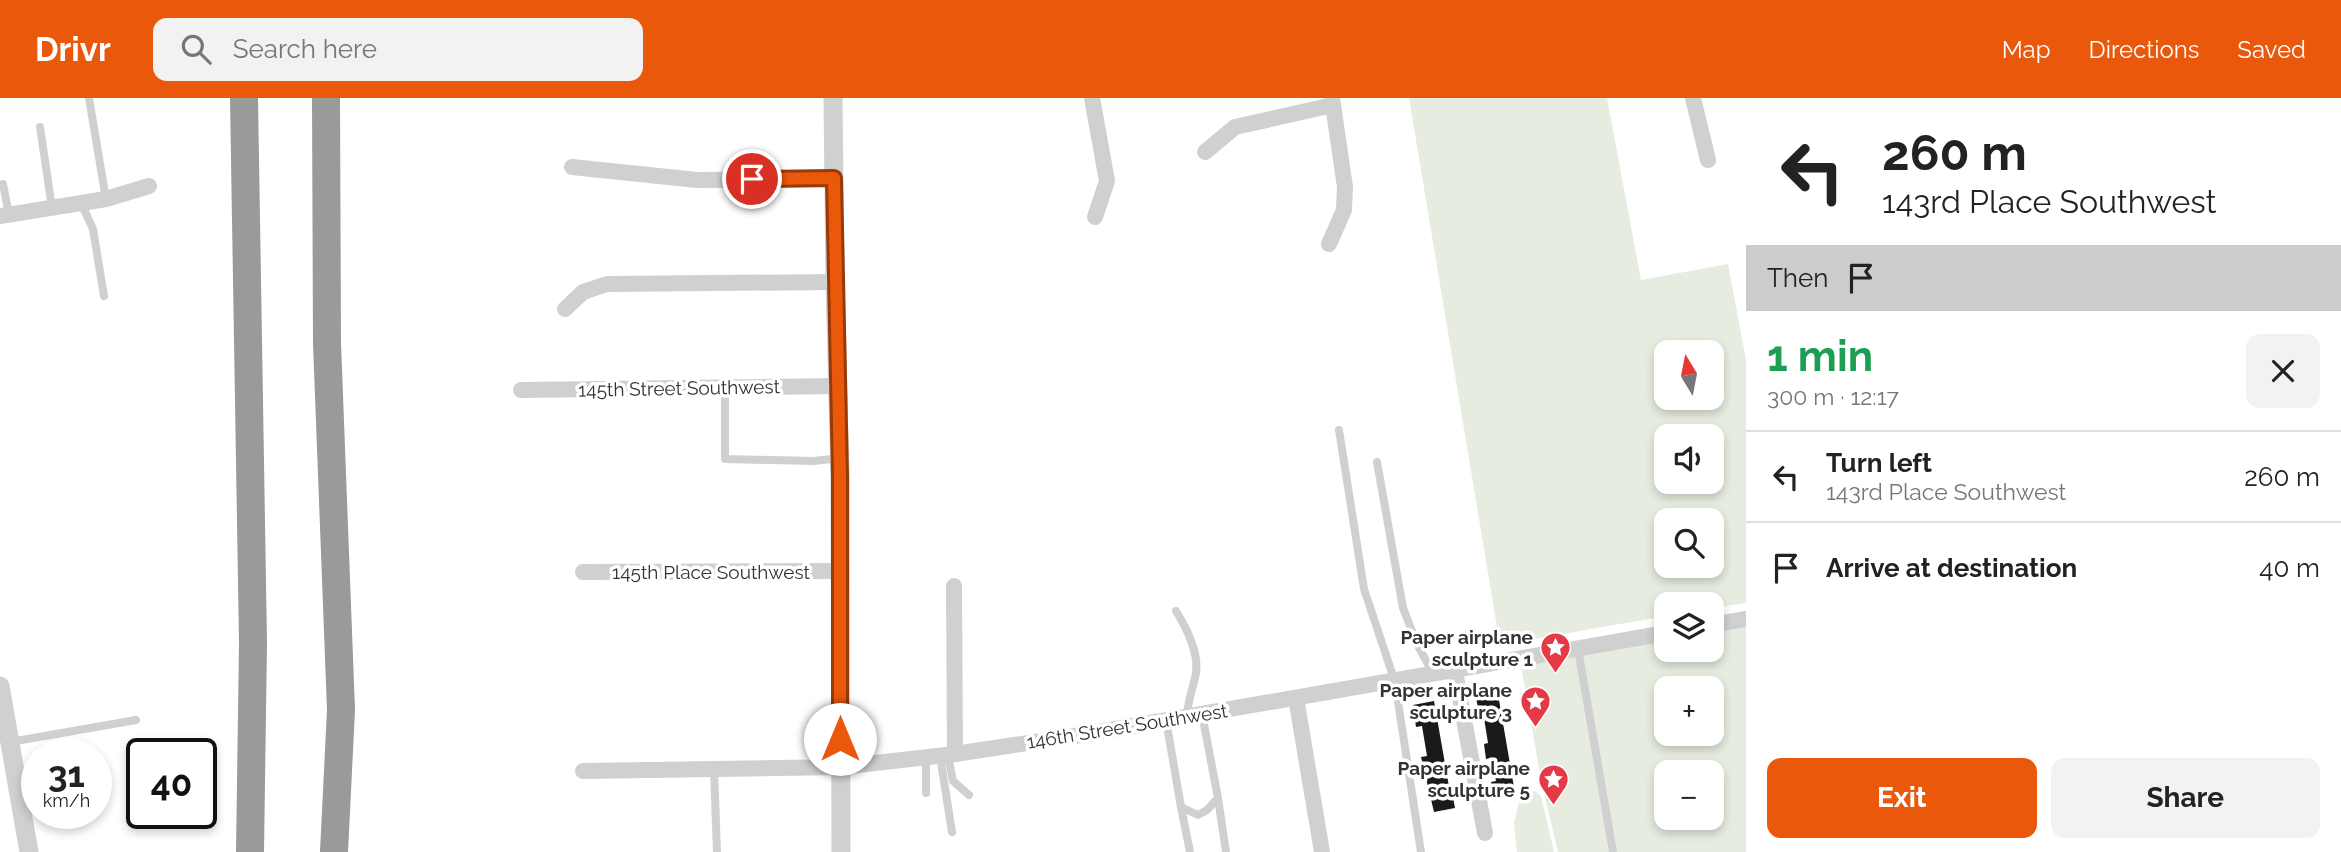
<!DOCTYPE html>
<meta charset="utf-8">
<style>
body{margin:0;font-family:Raleway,sans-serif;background:#f2f2f2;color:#222;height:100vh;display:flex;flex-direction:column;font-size:26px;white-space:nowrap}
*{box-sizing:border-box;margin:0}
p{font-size:23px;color:#767676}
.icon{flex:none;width:38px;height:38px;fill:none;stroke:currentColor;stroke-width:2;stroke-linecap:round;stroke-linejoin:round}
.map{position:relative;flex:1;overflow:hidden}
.side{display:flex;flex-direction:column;background:#fff;width:595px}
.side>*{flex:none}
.top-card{background:#fff;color:#222;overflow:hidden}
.needle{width:46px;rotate:350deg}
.fabs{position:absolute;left:1654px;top:242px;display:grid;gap:14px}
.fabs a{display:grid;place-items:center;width:70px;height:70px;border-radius:14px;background:#fff;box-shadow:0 4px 10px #0003;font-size:35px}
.speed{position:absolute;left:21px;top:640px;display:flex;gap:14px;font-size:35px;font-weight:700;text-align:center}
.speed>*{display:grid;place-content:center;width:91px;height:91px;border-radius:50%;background:#fff;box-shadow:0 4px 10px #0003;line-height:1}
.speed small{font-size:18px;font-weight:400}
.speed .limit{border:4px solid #111;border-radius:10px;background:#fff;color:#111}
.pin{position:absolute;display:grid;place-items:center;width:60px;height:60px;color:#fff;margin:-30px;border:4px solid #fff;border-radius:50%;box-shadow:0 2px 7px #0007}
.me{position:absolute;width:77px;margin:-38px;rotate:0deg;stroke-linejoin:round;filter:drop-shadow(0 0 5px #0008)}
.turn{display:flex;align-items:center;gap:24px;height:147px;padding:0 21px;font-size:32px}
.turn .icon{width:91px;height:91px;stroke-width:2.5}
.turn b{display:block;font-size:49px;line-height:60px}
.then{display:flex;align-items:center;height:66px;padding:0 21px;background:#0003;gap:14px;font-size:26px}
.round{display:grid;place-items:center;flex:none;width:74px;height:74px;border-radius:14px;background:#f2f2f2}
.overview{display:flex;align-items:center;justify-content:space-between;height:119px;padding:0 21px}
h1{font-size:42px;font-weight:700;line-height:52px;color:#1e9e55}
.cta{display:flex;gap:14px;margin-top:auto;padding:14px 21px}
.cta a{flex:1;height:80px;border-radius:14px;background:#ea580c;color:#fff;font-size:28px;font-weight:700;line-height:80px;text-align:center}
.cta a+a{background:#f2f2f2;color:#222}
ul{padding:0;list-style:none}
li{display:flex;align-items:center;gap:21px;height:91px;padding:0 21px;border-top:2px solid #e0e0e0}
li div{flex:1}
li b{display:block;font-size:26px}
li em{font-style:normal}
header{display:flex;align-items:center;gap:42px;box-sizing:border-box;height:98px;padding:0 35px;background:#ea580c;color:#fff}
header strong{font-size:33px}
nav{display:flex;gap:38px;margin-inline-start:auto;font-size:24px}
.search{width:490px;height:63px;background:#f2f2f2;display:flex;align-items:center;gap:18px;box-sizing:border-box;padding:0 24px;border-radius:14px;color:#767676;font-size:26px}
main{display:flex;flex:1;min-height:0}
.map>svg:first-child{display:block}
.green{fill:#e6ecdf;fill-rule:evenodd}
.building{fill:#1a1a1a}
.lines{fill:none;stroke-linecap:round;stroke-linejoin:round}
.service{stroke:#d0d0d0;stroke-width:8}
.minor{stroke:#d0d0d0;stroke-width:16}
.tertiary{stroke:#d0d0d0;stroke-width:19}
.motorway{stroke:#9a9a9a;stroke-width:28}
.route-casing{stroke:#983908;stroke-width:18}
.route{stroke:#ea580c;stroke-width:12}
.labels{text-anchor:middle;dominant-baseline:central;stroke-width:7;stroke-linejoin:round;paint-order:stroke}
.street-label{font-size:19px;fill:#333;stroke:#fff}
.poi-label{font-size:19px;font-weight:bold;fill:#333;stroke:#fff;text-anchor:end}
</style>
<header>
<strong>Drivr</strong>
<div class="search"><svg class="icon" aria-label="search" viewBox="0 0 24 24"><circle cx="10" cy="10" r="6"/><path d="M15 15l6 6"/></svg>Search here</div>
<nav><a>Map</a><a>Directions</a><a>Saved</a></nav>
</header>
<main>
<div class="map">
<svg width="1746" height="754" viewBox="0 0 1746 754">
<rect width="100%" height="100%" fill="#fff"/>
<g class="green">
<path d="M 1409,0 L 1607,0 L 1641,182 L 1728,166 L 1746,262 L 1746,505 L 1712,510 L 1712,506 L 1666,506 L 1666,518 L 1500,547 ZM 1666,254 L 1712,254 L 1712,299 L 1666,299 ZM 1666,338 L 1712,338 L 1712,383 L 1666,383 ZM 1666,422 L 1712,422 L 1712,467 L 1666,467 Z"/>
<path d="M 1746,527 L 1746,754 L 1558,754 L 1541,682 L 1521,567 L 1666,542 L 1666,551 L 1712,551 L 1712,534 ZM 1666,590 L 1712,590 L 1712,635 L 1666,635 ZM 1666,674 L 1712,674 L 1712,719 L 1666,719 Z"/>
<polygon points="1535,693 1541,698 1554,754 1517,754 1514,726 1520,699"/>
</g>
<g class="building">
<polygon points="1498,596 1515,695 1494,699 1491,684 1496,683 1491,660 1486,661 1484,646 1488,645 1483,614 1479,615 1476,600"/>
<polygon points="1434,603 1450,694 1452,694 1455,710 1434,714 1421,659 1427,658 1422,628 1416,629 1413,607"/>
</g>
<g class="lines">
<g class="service">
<polyline points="89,0 106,101"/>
<polyline points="40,29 52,110"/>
<polyline points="3,86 9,117"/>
<polyline points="81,105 93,131 104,198"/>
<polyline points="725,290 725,361 814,363 840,360"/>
<polyline points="1339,332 1364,491 1395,584 1421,754"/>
<polyline points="1377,364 1403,510 1417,546 1434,577"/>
<path d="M 1176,513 C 1186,529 1199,555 1196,575 C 1193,591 1188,601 1187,618"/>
<polyline points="1578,551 1613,754"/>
<polyline points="1166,622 1181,709 1198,717 1207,712 1218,700 1202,616"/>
<polyline points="10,644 136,622"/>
<polyline points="948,657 953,683 969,697"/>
<polyline points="940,658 952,734"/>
<polyline points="714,671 717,754"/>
<polyline points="926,695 926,659"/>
<polyline points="1218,700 1226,754"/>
<polyline points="1181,709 1190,754"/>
</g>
<g class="minor">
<polyline points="1092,0 1107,83 1095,119"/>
<polyline points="1693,0 1708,62"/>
<polyline points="1205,54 1235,29 1333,7"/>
<polyline points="572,69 697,82 834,81"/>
<polyline points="0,118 106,101 149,88"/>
<polyline points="1329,146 1344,112 1345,89 1332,0"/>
<polyline points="565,211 583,194 607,186 835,184"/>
<polyline points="521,292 838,288"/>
<polyline points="583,474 840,473"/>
<polyline points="954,488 955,656"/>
<polyline points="1712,527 1746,521"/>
<polyline points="1455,573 1485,735"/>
<polyline points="1296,600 1322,754"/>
<polyline points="583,673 840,669 955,656 1087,636 1666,535"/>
</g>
<g class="tertiary">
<polyline points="833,0 835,184 840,378 841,754"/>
<polyline points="0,588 29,754"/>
</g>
<g class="motorway">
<polyline points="244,0 253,545 250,754"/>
<polyline points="326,0 327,245 341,612 334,754"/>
</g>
</g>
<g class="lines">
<defs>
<polyline id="route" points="752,81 834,80 840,378 840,641"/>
</defs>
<use href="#route" class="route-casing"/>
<use href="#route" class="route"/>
</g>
<defs>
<symbol id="sight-pin" viewBox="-11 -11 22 30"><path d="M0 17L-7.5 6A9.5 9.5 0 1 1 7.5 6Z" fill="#e63946" stroke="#fff"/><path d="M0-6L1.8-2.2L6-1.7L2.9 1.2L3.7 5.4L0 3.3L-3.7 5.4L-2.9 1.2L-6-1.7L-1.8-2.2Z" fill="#fff"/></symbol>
</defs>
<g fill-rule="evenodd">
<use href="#sight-pin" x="1538" y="532" width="35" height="47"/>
<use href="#sight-pin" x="1518" y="586" width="35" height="47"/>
<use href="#sight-pin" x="1536" y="664" width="35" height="47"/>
</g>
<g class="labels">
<g class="street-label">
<text transform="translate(679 290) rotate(-1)">145th Street Southwest</text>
<text x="711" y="474">145th Place Southwest</text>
<text transform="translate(1127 628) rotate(-9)">146th Street Southwest</text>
</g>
<g class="poi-label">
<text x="1533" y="539">Paper airplane<tspan x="1533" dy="22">sculpture 1</tspan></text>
<text x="1512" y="592">Paper airplane<tspan x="1512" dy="22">sculpture 3</tspan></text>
<text x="1530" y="670">Paper airplane<tspan x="1530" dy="22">sculpture 5</tspan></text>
</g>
</g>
</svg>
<div class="fabs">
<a><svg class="needle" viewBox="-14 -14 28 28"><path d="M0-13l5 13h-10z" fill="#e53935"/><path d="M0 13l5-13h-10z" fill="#767676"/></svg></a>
<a><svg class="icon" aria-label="sound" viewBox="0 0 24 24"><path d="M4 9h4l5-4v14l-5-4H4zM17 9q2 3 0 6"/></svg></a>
<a><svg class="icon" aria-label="search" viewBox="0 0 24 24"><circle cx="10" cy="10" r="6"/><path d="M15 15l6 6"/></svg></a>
<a><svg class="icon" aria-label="layers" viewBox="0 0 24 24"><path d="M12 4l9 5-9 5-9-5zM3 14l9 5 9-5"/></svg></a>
<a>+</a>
<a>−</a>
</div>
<div class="speed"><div>31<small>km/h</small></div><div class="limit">40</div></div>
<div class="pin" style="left:752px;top:81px;background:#d93025"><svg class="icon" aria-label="arrive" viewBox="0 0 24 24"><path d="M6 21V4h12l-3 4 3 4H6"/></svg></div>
<svg class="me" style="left:840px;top:641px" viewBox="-20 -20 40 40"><circle r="19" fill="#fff"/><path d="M0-13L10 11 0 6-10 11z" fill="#ea580c"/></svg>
</div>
<section class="side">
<div class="top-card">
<div class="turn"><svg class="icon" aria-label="left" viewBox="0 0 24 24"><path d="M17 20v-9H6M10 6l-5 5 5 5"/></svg><div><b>260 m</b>143rd Place Southwest</div></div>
<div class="then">Then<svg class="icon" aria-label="arrive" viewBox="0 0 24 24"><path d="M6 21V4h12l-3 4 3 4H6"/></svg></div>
</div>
<div class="overview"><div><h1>1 min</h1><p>300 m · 12:17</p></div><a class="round"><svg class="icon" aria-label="close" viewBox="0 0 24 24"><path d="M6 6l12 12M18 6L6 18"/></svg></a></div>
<ul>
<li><svg class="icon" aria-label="left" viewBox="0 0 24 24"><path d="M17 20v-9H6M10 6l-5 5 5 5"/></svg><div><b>Turn left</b><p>143rd Place Southwest</p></div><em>260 m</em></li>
<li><svg class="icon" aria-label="arrive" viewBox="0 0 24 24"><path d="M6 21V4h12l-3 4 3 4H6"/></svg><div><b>Arrive at destination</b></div><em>40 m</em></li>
</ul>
<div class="cta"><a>Exit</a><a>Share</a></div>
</section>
</main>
